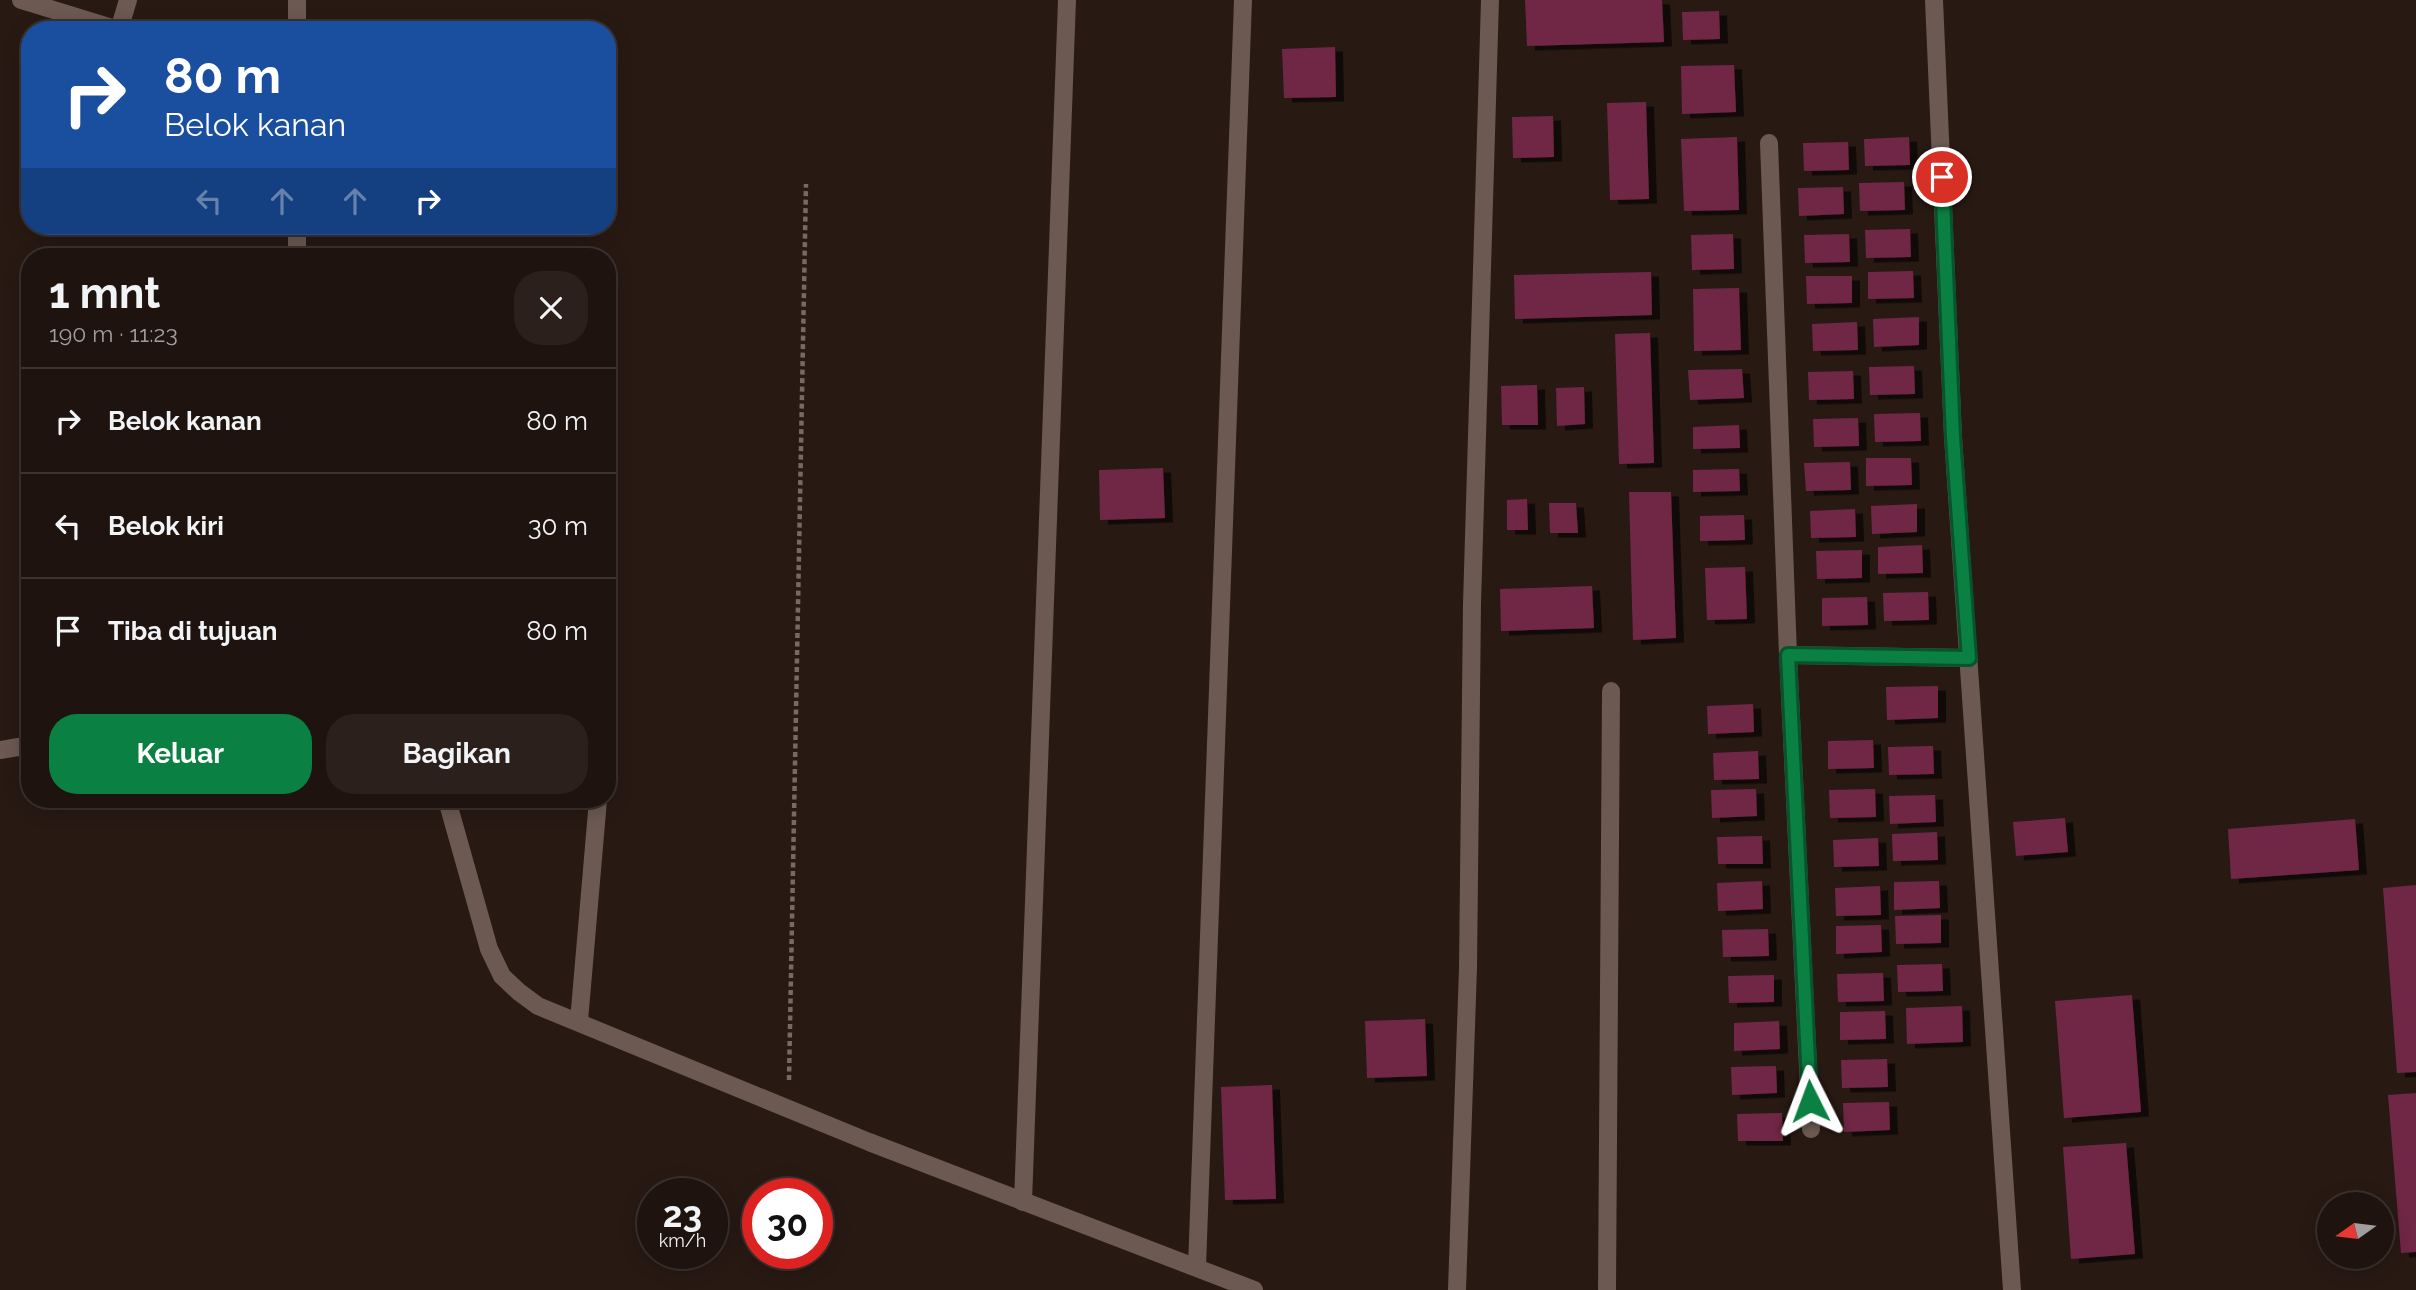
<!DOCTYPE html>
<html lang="id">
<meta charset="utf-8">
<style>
body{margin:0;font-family:Raleway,sans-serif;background:#2b201c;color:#f1f3f6;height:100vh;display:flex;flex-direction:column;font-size:26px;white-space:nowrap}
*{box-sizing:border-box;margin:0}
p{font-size:23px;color:#a19e9e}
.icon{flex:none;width:38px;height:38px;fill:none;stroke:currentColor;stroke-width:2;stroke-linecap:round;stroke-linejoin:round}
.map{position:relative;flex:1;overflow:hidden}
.sheet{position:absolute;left:21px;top:248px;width:595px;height:560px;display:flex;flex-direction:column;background:#1e130e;border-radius:28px;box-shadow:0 4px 18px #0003,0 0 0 2px #3c322e}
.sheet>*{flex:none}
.guide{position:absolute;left:21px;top:21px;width:595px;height:214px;border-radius:28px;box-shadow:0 4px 18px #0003,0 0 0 2px #3c322e;background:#1a4fa0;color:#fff;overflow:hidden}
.needle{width:46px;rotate:256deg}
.fabs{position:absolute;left:2317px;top:1192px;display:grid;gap:14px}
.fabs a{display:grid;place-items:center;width:77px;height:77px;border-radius:50%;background:#1e130e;box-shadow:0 4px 18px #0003,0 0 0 2px #3c322e;font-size:35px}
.speed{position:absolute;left:637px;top:1178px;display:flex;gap:14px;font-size:35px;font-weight:700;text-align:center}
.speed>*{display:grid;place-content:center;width:91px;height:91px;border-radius:50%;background:#1e130e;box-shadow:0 4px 18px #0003,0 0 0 2px #3c322e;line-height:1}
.speed small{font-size:18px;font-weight:400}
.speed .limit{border:10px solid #d22;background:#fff;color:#111}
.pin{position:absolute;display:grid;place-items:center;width:60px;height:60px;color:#fff;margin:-30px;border:4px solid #fff;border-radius:50%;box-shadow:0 2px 7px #0007}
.me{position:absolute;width:77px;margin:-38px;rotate:357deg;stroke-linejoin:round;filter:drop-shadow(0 0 5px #0008)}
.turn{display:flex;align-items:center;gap:24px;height:147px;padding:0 28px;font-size:32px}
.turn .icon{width:91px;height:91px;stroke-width:2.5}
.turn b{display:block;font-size:49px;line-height:60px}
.lanes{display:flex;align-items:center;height:66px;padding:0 28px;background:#0003;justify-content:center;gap:35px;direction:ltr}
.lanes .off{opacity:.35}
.round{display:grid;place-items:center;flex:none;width:74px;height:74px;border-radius:28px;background:#2b201c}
.head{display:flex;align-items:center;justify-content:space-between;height:119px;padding:0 28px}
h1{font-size:42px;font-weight:700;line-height:52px}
.cta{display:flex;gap:14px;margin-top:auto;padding:14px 28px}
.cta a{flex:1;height:80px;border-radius:28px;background:#0b8043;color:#fff;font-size:28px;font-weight:700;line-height:80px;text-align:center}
.cta a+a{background:#2b201c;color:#f1f3f6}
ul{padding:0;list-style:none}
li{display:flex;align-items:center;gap:21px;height:105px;padding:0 28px;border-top:2px solid #3c322e}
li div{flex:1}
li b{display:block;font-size:26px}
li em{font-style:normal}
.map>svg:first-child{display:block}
.building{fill:#702744;filter:url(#shadow)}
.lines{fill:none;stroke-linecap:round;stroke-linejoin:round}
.path{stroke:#776a65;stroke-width:4.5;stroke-dasharray:5 3.5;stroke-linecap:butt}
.minor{stroke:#6b5952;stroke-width:18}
.route-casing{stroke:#07532c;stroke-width:18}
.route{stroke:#0b8043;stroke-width:12}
</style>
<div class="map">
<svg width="2416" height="1290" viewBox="0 0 2416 1290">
<defs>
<filter id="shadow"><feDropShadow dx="8" dy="4.5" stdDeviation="0" flood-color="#0009"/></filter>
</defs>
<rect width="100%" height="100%" fill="#281913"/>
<g class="building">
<polygon points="1525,0 1662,0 1664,42 1527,46"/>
<polygon points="1719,11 1720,39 1683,40 1682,12"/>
<polygon points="1335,47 1336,97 1284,98 1282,49"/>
<polygon points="1734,65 1736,112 1682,114 1681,66"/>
<polygon points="1646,102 1649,199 1610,200 1607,103"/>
<polygon points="1553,116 1554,157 1513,158 1512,117"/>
<polygon points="1737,137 1739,210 1684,211 1681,139"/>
<polygon points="1909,137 1910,165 1865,166 1864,139"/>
<polygon points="1848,142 1849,170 1804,171 1803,143"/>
<polygon points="1904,182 1905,210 1860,211 1859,183"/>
<polygon points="1843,187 1844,214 1799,216 1798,188"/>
<polygon points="1910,229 1911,257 1866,258 1865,230"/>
<polygon points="1733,234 1734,269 1692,270 1691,235"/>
<polygon points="1849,234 1850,262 1805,263 1804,235"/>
<polygon points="1913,271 1914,298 1868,299 1868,272"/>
<polygon points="1651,272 1652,315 1515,319 1514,275"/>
<polygon points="1806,276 1852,276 1852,303 1807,304"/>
<polygon points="1739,288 1741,350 1694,351 1693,289"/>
<polygon points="1919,317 1919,345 1874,347 1873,319"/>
<polygon points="1857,322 1858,350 1813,351 1812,324"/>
<polygon points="1650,333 1654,463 1619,464 1615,334"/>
<polygon points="1914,366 1915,394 1870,395 1869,367"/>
<polygon points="1742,369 1744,398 1690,400 1688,370"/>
<polygon points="1853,371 1854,399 1809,400 1808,372"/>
<polygon points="1537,385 1538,425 1502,425 1501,386"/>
<polygon points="1584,387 1585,424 1557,426 1556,388"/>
<polygon points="1920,413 1921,441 1875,442 1874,414"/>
<polygon points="1858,418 1859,446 1814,447 1813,419"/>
<polygon points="1739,425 1740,448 1693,449 1693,427"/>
<polygon points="1866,458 1911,458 1912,485 1866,486"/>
<polygon points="1850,462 1851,490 1806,491 1804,463"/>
<polygon points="1163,468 1165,518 1100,520 1099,470"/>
<polygon points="1739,469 1740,491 1693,492 1693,470"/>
<polygon points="1629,492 1671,492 1676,638 1633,640"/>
<polygon points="1527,499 1528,530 1507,530 1507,500"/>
<polygon points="1549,503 1576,503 1578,533 1550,533"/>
<polygon points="1917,504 1917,532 1872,534 1871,506"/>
<polygon points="1855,509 1856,537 1811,538 1810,511"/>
<polygon points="1744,515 1745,540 1700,541 1700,516"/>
<polygon points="1922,545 1923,573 1878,574 1878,547"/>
<polygon points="1862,550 1862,578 1817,579 1816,551"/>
<polygon points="1745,567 1747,619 1707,620 1705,568"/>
<polygon points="1592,586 1594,628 1501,631 1500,589"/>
<polygon points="1928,592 1929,620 1884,621 1883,593"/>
<polygon points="1867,597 1868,625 1822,626 1822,598"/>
<polygon points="1938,686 1938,718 1887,720 1886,687"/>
<polygon points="1753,704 1754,732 1708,734 1707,706"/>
<polygon points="1873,740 1874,768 1828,769 1828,741"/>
<polygon points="1933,746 1934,774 1889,775 1888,747"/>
<polygon points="1758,751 1759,779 1714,780 1713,753"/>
<polygon points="1756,789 1757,816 1712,818 1711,790"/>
<polygon points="1875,789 1876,817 1830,818 1829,790"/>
<polygon points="1935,795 1936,822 1890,824 1889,796"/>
<polygon points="2065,818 2068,852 2016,856 2013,822"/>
<polygon points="2355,819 2359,870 2231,879 2228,829"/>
<polygon points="1937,832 1938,860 1893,861 1892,834"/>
<polygon points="1762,836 1763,864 1718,864 1717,837"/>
<polygon points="1878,838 1879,866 1834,867 1833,840"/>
<polygon points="1762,881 1763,909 1718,911 1717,883"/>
<polygon points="1939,881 1940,908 1894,910 1894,882"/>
<polygon points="2416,885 2416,1072 2397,1073 2383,888"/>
<polygon points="1880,886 1881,915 1836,916 1835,888"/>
<polygon points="1941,915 1941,943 1896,944 1895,916"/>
<polygon points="1881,925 1882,952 1836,954 1836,926"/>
<polygon points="1768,929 1769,956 1723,957 1722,930"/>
<polygon points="1942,964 1943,991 1898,992 1897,965"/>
<polygon points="1883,973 1884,1001 1838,1002 1837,974"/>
<polygon points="1774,975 1774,1002 1729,1003 1728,976"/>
<polygon points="2132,995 2141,1112 2064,1118 2055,1001"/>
<polygon points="1962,1006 1963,1042 1907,1044 1906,1008"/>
<polygon points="1885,1011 1886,1039 1840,1040 1840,1012"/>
<polygon points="1425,1019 1427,1076 1367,1078 1365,1021"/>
<polygon points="1779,1021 1780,1049 1734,1051 1734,1023"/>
<polygon points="1887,1059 1888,1087 1842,1088 1841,1060"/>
<polygon points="1776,1066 1777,1093 1732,1095 1731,1067"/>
<polygon points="1272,1085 1276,1199 1225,1200 1221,1087"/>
<polygon points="2416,1093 2416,1252 2401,1253 2388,1095"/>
<polygon points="1889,1102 1890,1130 1844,1132 1843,1103"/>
<polygon points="1782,1113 1783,1141 1738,1141 1737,1114"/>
<polygon points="2126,1143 2135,1254 2071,1259 2063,1147"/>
</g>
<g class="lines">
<polyline class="path" points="789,1080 806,184"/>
<g class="minor">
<polyline points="21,0 119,30"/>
<polyline points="297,0 297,30"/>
<polyline points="1934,0 1953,437 2012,1290"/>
<polyline points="119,30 128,0"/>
<polyline points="1769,143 1788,655 1811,1129"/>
<polyline points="297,226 297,257"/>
<polyline points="1788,655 1969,658"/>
<polyline points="0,750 30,745"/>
<polyline points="447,800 489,949 502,976 519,992 538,1006 869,1142 1254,1290"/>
<polyline points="579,1021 598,800"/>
<polyline points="1023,1202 1067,0"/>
<polyline points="1197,1267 1243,0"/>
<polyline points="1457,1290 1468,968 1472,604 1490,0"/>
<polyline points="1607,1290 1611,691"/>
</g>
</g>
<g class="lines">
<defs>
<polyline id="route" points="1810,1101 1788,655 1969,658 1953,437 1942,177"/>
</defs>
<use href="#route" class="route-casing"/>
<use href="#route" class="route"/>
</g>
</svg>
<div class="fabs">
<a><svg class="needle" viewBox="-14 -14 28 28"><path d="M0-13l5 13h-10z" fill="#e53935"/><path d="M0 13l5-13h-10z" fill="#a19e9e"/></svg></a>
</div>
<div class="speed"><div>23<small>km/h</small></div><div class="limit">30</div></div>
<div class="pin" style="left:1942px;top:177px;background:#d93025"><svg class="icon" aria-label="arrive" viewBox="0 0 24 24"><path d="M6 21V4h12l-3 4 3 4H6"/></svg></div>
<svg class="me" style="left:1810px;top:1101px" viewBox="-20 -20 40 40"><path d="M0-17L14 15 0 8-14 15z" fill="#0b8043" stroke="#fff" stroke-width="4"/></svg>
<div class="guide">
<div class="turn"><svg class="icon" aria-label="right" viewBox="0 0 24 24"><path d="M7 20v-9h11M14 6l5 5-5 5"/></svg><div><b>80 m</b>Belok kanan</div></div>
<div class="lanes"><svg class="icon off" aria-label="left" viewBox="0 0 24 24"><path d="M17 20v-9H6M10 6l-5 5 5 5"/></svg><svg class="icon off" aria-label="ahead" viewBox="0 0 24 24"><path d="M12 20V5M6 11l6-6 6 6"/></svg><svg class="icon off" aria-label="ahead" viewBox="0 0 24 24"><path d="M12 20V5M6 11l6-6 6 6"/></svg><svg class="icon" aria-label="right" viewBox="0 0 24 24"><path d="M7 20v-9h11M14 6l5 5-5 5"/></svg></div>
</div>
<section class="sheet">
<div class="head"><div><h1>1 mnt</h1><p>190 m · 11:23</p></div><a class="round"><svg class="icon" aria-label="close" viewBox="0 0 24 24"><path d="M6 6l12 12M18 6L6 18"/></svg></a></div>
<ul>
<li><svg class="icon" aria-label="right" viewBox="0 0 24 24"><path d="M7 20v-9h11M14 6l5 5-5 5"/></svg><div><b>Belok kanan</b></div><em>80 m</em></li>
<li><svg class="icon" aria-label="left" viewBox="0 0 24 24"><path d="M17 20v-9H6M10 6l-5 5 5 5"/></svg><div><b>Belok kiri</b></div><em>30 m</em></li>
<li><svg class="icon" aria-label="arrive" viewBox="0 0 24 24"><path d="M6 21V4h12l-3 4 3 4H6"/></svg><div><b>Tiba di tujuan</b></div><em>80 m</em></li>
</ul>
<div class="cta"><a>Keluar</a><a>Bagikan</a></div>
</section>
</div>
